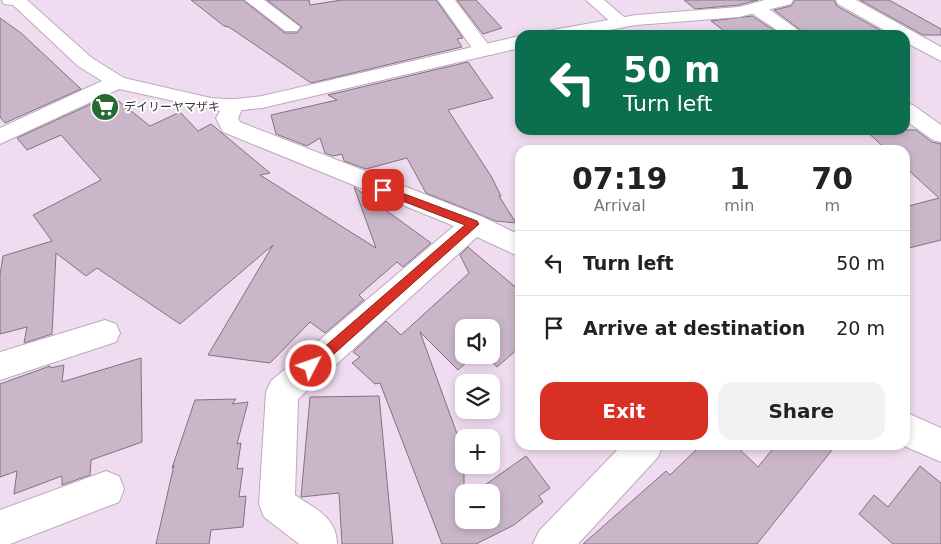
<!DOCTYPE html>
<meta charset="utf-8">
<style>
body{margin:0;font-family:"DejaVu Sans","Noto Sans JP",sans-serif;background:#f2f2f2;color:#222;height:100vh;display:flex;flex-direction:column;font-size:19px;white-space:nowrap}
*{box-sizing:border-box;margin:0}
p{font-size:16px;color:#767676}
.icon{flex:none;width:28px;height:28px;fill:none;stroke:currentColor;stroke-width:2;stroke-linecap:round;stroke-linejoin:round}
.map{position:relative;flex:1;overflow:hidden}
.details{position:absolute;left:515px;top:145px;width:395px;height:305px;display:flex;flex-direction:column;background:#fff;border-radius:15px;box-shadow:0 2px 8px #0003}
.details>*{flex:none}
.guide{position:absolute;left:515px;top:30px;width:395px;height:105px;border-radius:15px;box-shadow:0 2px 8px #0003;background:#0b6e4f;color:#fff;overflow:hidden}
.controls{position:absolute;left:455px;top:319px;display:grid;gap:10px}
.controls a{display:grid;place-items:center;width:45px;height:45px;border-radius:10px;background:#fff;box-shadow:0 2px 8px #0003;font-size:25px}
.pin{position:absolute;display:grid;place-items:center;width:42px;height:42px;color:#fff;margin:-21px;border-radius:10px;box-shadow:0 2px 8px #0006}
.me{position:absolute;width:55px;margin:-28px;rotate:49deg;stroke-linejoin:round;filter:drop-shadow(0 0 4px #0008)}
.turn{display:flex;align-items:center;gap:18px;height:105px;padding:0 25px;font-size:22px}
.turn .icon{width:65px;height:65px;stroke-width:2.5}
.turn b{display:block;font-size:35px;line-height:42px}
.eta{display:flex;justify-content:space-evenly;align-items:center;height:85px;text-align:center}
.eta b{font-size:30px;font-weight:700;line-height:35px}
.action{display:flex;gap:10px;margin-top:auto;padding:10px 25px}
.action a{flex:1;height:58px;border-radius:15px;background:#d93025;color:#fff;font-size:20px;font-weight:700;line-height:58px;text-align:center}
.action a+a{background:#f2f2f2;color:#222}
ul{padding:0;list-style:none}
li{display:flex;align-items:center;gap:15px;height:65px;padding:0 25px;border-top:1px solid #e0e0e0}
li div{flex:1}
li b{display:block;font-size:19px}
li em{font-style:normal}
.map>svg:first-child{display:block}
.building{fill:#cab6c9;stroke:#837182}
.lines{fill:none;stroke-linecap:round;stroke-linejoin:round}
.minor-casing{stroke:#bca9bb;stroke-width:2}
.tertiary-casing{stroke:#bca9bb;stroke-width:2}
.minor{fill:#fff;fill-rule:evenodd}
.tertiary{fill:#fff;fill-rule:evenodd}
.route{fill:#d93025;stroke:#8d1f18}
.labels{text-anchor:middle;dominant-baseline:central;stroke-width:4;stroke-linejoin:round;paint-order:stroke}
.far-poi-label{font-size:12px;fill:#393239;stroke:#fff;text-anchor:start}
</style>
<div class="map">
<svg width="941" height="544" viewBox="0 0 941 544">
<rect width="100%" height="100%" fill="#f0dcf0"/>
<g class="building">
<polygon points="191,0 243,0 285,33 297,33 302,27 267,0 309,0 310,5 342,0 436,0 463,38 457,39 462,47 311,83 229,27 224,26"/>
<polygon points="457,0 476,0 502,28 483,34"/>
<polygon points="684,0 758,0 739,5 695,9"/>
<polygon points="795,0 834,0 837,6 889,35 807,35 774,10 791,6"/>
<polygon points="860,0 889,0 941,29 941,35 923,35"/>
<polygon points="752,16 781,35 727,33 711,21"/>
<polygon points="0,18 21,33 81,89 5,123 0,117"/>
<polygon points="468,62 493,98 448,110 491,176 501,196 499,196 516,223 496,221 426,193 407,158 366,169 344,161 342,154 333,156 325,153 320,138 307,146 276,134 271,115 337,100 328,95"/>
<polygon points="111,95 150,126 180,112 198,131 211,124 270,173 260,175 376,248 354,187 431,243 403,267 397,262 359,295 364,300 325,333 310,322 270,363 208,355 273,245 180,324 97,268 86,276 56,253 52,334 24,343 27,327 0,334 0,275 3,256 52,241 33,215 101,180 61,135 27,150 17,138"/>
<polygon points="865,130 916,130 932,142 941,144 941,240 905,249 905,207 939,198 905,167 905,150 887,150"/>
<polygon points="468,247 520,291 520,347 497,367 485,355 491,355 491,328 464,328 464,355 475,355 458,370 420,332 464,453 464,520 491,520 491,492 475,492 526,456 550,488 539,496 543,502 514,525 476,544 442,544 380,383 375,384 352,363 360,357 353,352 386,321 401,335 469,273 460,255"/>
<polygon points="141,358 142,442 91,460 90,475 62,485 62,476 14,494 17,471 0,477 0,384 50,366 50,368 64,365 62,382"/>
<polygon points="379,396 393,544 342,544 339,493 301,497 310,397"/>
<polygon points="236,399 232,404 248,402 237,444 241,443 237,469 243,468 239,497 246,496 243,527 211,530 209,544 156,544 174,465 172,468 195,400"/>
<polygon points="701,445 735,445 758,467 776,445 836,445 757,544 583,544 666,471 670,475"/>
<polygon points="920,466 941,483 941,544 893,544 859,514 874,495 888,507"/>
</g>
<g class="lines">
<defs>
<g id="minor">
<path d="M 2,0 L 27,0 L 92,58 L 124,78 L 211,98 L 240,100 L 244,105 L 238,118 L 240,122 L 483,217 L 520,235 L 520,257 L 477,237 L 298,399 L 295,495 C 315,509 337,517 337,544 L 299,544 L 264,517 L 259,504 L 266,392 L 271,381 L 454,226 L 223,132 L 216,118 L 220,111 L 119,89 L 0,144 L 0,128 L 102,81 L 78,66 L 13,5 L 4,4 Z"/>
<polygon points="245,0 264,0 300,27 297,31 285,31"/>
<polygon points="438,0 455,0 493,51 491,55 477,55"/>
<polygon points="586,0 604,0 630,22 627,26 615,26"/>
<polygon points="836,0 856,0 941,47 941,61 905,42 905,35 893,35 838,4"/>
<polygon points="756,3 762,4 805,35 784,35 750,12 747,8 750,4"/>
<polygon points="905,103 913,105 941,125 941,142 933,140 905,120"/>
<polygon points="105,320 116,324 120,333 116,342 0,380 0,352"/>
<polygon points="905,412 941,428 941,462 902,445 905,445"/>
<polygon points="622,445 663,445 658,457 578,544 533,544 539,531"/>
<polygon points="106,471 119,476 124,489 119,502 10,544 0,544 0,510"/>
</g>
<g id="tertiary">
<polygon points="765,0 793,0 791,4 739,17 636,25 583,35 544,35 547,31 553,30 636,15 739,7"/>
<polygon points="520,36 520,48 262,108 233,111 226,110 222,105 226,100 262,96"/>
</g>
</defs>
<use href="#minor" class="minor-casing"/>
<use href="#tertiary" class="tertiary-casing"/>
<use href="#minor" class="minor"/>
<use href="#tertiary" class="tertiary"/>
</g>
<polygon class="route" points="383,186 477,221 479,224 316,370 307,370 305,366 307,362 465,225 379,192 378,190"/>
<defs>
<symbol id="supermarket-disc" viewBox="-11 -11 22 22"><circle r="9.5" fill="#286932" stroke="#fff"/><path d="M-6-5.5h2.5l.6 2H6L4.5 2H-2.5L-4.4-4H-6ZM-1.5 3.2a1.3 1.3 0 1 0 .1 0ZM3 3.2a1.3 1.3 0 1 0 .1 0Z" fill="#fff"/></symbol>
</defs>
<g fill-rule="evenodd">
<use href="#supermarket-disc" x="89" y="91" width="32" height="32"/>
</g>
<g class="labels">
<g class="far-poi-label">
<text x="124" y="107">デイリーヤマザキ</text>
</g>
</g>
</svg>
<div class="controls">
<a><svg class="icon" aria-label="sound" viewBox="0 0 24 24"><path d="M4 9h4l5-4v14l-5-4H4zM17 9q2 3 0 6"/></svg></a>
<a><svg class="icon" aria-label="layers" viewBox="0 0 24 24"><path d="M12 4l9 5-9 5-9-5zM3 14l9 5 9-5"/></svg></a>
<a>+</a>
<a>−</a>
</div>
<div class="pin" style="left:383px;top:190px;background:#d93025"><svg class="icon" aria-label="arrive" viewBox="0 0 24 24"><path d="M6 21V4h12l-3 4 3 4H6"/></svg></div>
<svg class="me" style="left:311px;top:366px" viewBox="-20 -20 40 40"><circle r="17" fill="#d93025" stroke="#fff" stroke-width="3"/><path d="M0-11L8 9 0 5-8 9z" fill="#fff"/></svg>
<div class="guide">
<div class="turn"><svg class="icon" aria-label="left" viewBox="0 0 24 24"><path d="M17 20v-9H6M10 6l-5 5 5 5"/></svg><div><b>50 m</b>Turn left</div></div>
</div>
<section class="details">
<div class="eta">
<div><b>07:19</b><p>Arrival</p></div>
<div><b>1</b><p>min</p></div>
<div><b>70</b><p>m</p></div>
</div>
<ul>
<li><svg class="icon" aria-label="left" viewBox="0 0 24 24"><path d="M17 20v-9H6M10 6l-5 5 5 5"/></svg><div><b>Turn left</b></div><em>50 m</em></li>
<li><svg class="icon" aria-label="arrive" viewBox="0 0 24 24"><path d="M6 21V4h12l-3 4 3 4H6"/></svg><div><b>Arrive at destination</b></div><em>20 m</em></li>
</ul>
<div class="action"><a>Exit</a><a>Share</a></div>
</section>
</div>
